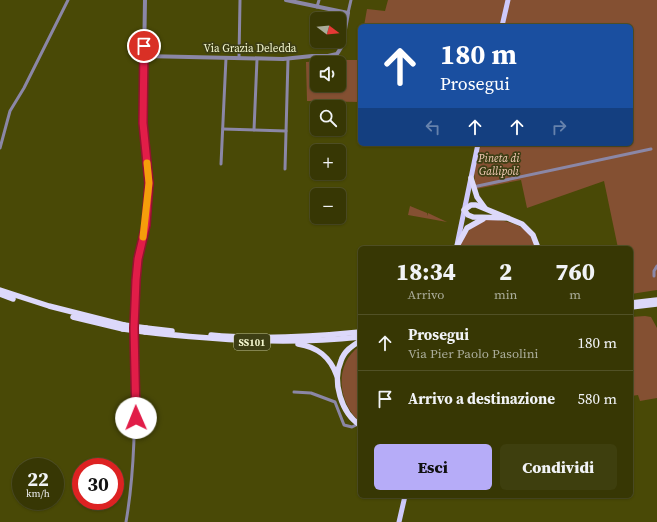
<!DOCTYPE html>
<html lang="it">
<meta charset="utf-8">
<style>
body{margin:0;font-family:"Source Serif 4",serif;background:#3e3f0e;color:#f1f3f6;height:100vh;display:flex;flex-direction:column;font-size:15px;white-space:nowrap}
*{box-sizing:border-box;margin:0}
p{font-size:13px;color:#aaac9a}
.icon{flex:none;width:22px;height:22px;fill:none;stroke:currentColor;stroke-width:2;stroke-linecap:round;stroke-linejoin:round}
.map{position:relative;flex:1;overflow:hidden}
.panel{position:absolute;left:358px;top:246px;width:275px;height:252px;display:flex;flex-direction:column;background:#373704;border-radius:6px;box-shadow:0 1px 3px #0004,0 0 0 1px #515126}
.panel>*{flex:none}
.top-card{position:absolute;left:358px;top:24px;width:275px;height:122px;border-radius:6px;box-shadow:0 1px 3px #0004,0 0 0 1px #515126;background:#1a4fa0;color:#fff;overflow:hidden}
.needle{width:26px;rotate:106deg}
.buttons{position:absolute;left:310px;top:12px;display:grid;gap:8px}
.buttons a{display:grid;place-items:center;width:36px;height:36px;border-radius:6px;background:#373704;box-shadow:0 1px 3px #0004,0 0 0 1px #515126;font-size:20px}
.speed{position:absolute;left:12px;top:458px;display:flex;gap:8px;font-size:20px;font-weight:700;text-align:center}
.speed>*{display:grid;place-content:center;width:52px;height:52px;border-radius:50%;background:#373704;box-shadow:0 1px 3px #0004,0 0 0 1px #515126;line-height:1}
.speed small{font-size:10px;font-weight:400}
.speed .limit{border:6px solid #d22;background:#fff;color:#111}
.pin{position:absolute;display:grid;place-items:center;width:34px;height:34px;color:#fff;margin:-17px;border:2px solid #fff;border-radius:50%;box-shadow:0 1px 4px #0007}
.me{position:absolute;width:44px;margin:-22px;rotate:359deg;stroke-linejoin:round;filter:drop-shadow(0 0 3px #0008)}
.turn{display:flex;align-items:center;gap:14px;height:84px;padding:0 16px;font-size:18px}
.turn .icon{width:52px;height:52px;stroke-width:2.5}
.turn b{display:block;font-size:28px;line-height:34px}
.lanes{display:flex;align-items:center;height:38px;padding:0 16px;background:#0003;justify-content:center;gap:20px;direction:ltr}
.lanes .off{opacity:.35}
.eta{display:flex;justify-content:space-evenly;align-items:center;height:68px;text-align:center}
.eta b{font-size:24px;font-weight:800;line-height:28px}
.cta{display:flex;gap:8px;margin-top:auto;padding:8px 16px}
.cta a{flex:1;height:46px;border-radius:6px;background:#b6acf8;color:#111;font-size:16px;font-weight:800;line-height:46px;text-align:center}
.cta a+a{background:#3e3f0e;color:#f1f3f6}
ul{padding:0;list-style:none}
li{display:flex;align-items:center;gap:12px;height:56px;padding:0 16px;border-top:1px solid #515126}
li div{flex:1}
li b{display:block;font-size:15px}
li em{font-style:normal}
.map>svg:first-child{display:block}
.green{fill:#845032;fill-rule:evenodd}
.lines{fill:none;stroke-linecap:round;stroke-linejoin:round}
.minor{stroke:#8b87a6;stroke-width:3}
.tertiary{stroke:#8b87a6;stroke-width:4}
.primary{stroke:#cec9fb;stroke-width:5}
.trunk{stroke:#dcd8fa;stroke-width:5.5}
.trunk-bridge{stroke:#dcd8fa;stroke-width:5.5}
.route-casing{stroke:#92132f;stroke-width:10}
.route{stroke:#e11d48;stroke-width:7}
.slow{stroke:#f59e0b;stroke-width:7}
.labels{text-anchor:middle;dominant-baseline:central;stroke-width:3.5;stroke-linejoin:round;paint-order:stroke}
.shield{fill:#3d3e14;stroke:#bdc097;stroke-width:1}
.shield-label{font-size:10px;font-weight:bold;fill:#f4f7cf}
.street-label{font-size:11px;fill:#f4f7cf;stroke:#3d3e14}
.park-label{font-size:11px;font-style:italic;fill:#f6ceb9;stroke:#3d3e14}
</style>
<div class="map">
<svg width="657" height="522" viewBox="0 0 657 522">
<rect width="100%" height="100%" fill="#494906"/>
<g class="green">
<polygon points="388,0 657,0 657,290 631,294 631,248 618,248 604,181 527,208 521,180 476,189 474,173 481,144 631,144 631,26 364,26 367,9 385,11"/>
<path d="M 339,60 L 360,60 L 360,102 L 307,101 L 306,62 ZM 317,63 L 339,63 L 339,85 L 317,85 Z"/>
<polygon points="410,206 427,213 427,216 428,213 447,222 408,215"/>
<path d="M 488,219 C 509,221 530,224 535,248 L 459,248 C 464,233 473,224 488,219 Z"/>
<polygon points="645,316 651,317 657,328 657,398 640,401 638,395 631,396 631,317"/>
<path d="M 360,346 L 360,422 C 338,403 333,364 360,346 Z"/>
</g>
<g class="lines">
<g class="minor">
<polyline points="317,7 319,0"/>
<polyline points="348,13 351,0"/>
<polyline points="239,58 240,0"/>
<polyline points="223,129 286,131"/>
<polyline points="254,130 257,59"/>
<polyline points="0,148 10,111 24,88 68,0"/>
<polyline points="221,164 226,58"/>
<polyline points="285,169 288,59"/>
<polyline points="473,187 651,149"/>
<polyline points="654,276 654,271 657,266"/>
<polyline points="294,392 311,393 335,402 344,425 352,427 358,424"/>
<path d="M 126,522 C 140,441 132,359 136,277 C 137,262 141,248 144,233 C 149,211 150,185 147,163"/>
</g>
<g class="tertiary">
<polyline points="145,0 143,123 147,163"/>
<polyline points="144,56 283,59 312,56 328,56 337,54 342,46 348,13 286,0"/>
</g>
<g class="primary">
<polyline points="502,26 508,0"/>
<polyline points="457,245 478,144"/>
<polyline points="399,522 405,496"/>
</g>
<g class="trunk">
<polyline points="471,178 477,197 485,208"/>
<polyline points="508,218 473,217 468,215 464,210 471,205 476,205 522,224 533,235 538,248"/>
<polyline points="456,248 467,228 483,219"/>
<polyline points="0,290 49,306 124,325"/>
<polyline points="0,294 13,299"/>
<polyline points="631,303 657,300"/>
<polyline points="631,307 657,304"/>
<polyline points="73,317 123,329"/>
<polyline points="146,328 172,331"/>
<path d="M 145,332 C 217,340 288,345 360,337"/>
<path d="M 211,335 C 261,340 310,337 360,332"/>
<path d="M 360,341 C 352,346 344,351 341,361 C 332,381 341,413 360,425"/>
<path d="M 298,344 C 318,347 330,357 337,376"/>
</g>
<g class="trunk-bridge">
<polyline points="124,325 146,328"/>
<polyline points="123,329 145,332"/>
</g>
</g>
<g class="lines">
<defs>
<polyline id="route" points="136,418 134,328 136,280 138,259 146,225 149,183 143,123 144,46"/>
</defs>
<use href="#route" class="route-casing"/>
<use href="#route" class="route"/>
<polyline class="slow" points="143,237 149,183 147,163"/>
</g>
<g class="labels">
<rect class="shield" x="234" y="334" width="36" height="16" rx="3"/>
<g class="shield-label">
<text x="252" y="342">SS101</text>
</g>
<g class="street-label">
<text x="250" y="48">Via Grazia Deledda</text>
</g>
<g class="park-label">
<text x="499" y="158">Pineta di<tspan x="499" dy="13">Gallipoli</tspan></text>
</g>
</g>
</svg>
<div class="buttons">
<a><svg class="needle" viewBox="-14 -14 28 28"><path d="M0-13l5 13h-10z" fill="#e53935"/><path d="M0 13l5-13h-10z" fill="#aaac9a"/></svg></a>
<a><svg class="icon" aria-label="sound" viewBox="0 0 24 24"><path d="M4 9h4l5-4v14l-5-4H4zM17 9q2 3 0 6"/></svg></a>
<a><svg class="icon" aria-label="search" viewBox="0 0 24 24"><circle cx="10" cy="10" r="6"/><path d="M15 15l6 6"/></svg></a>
<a>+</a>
<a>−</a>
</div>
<div class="speed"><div>22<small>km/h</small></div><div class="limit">30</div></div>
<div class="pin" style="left:144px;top:46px;background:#d93025"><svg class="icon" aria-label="arrive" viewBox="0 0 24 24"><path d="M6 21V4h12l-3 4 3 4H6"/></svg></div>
<svg class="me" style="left:136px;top:418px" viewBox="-20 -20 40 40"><circle r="19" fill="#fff"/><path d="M0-13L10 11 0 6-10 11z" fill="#e11d48"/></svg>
<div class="top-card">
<div class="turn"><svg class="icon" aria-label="ahead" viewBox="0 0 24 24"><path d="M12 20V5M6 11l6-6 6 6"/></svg><div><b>180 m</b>Prosegui</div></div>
<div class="lanes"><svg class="icon off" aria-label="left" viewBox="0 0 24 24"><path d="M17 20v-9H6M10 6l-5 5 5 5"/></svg><svg class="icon" aria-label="ahead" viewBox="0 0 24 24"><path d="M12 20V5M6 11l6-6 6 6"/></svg><svg class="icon" aria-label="ahead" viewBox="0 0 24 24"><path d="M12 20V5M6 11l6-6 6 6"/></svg><svg class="icon off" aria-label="right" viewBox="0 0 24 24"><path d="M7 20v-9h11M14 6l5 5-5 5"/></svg></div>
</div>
<section class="panel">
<div class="eta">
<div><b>18:34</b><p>Arrivo</p></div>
<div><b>2</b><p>min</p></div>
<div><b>760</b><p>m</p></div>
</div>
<ul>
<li><svg class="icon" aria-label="ahead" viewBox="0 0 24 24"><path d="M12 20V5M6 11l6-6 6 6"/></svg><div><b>Prosegui</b><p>Via Pier Paolo Pasolini</p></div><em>180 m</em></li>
<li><svg class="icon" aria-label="arrive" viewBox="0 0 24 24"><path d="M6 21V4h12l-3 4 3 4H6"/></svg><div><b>Arrivo a destinazione</b></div><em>580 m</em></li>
</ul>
<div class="cta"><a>Esci</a><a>Condividi</a></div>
</section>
</div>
